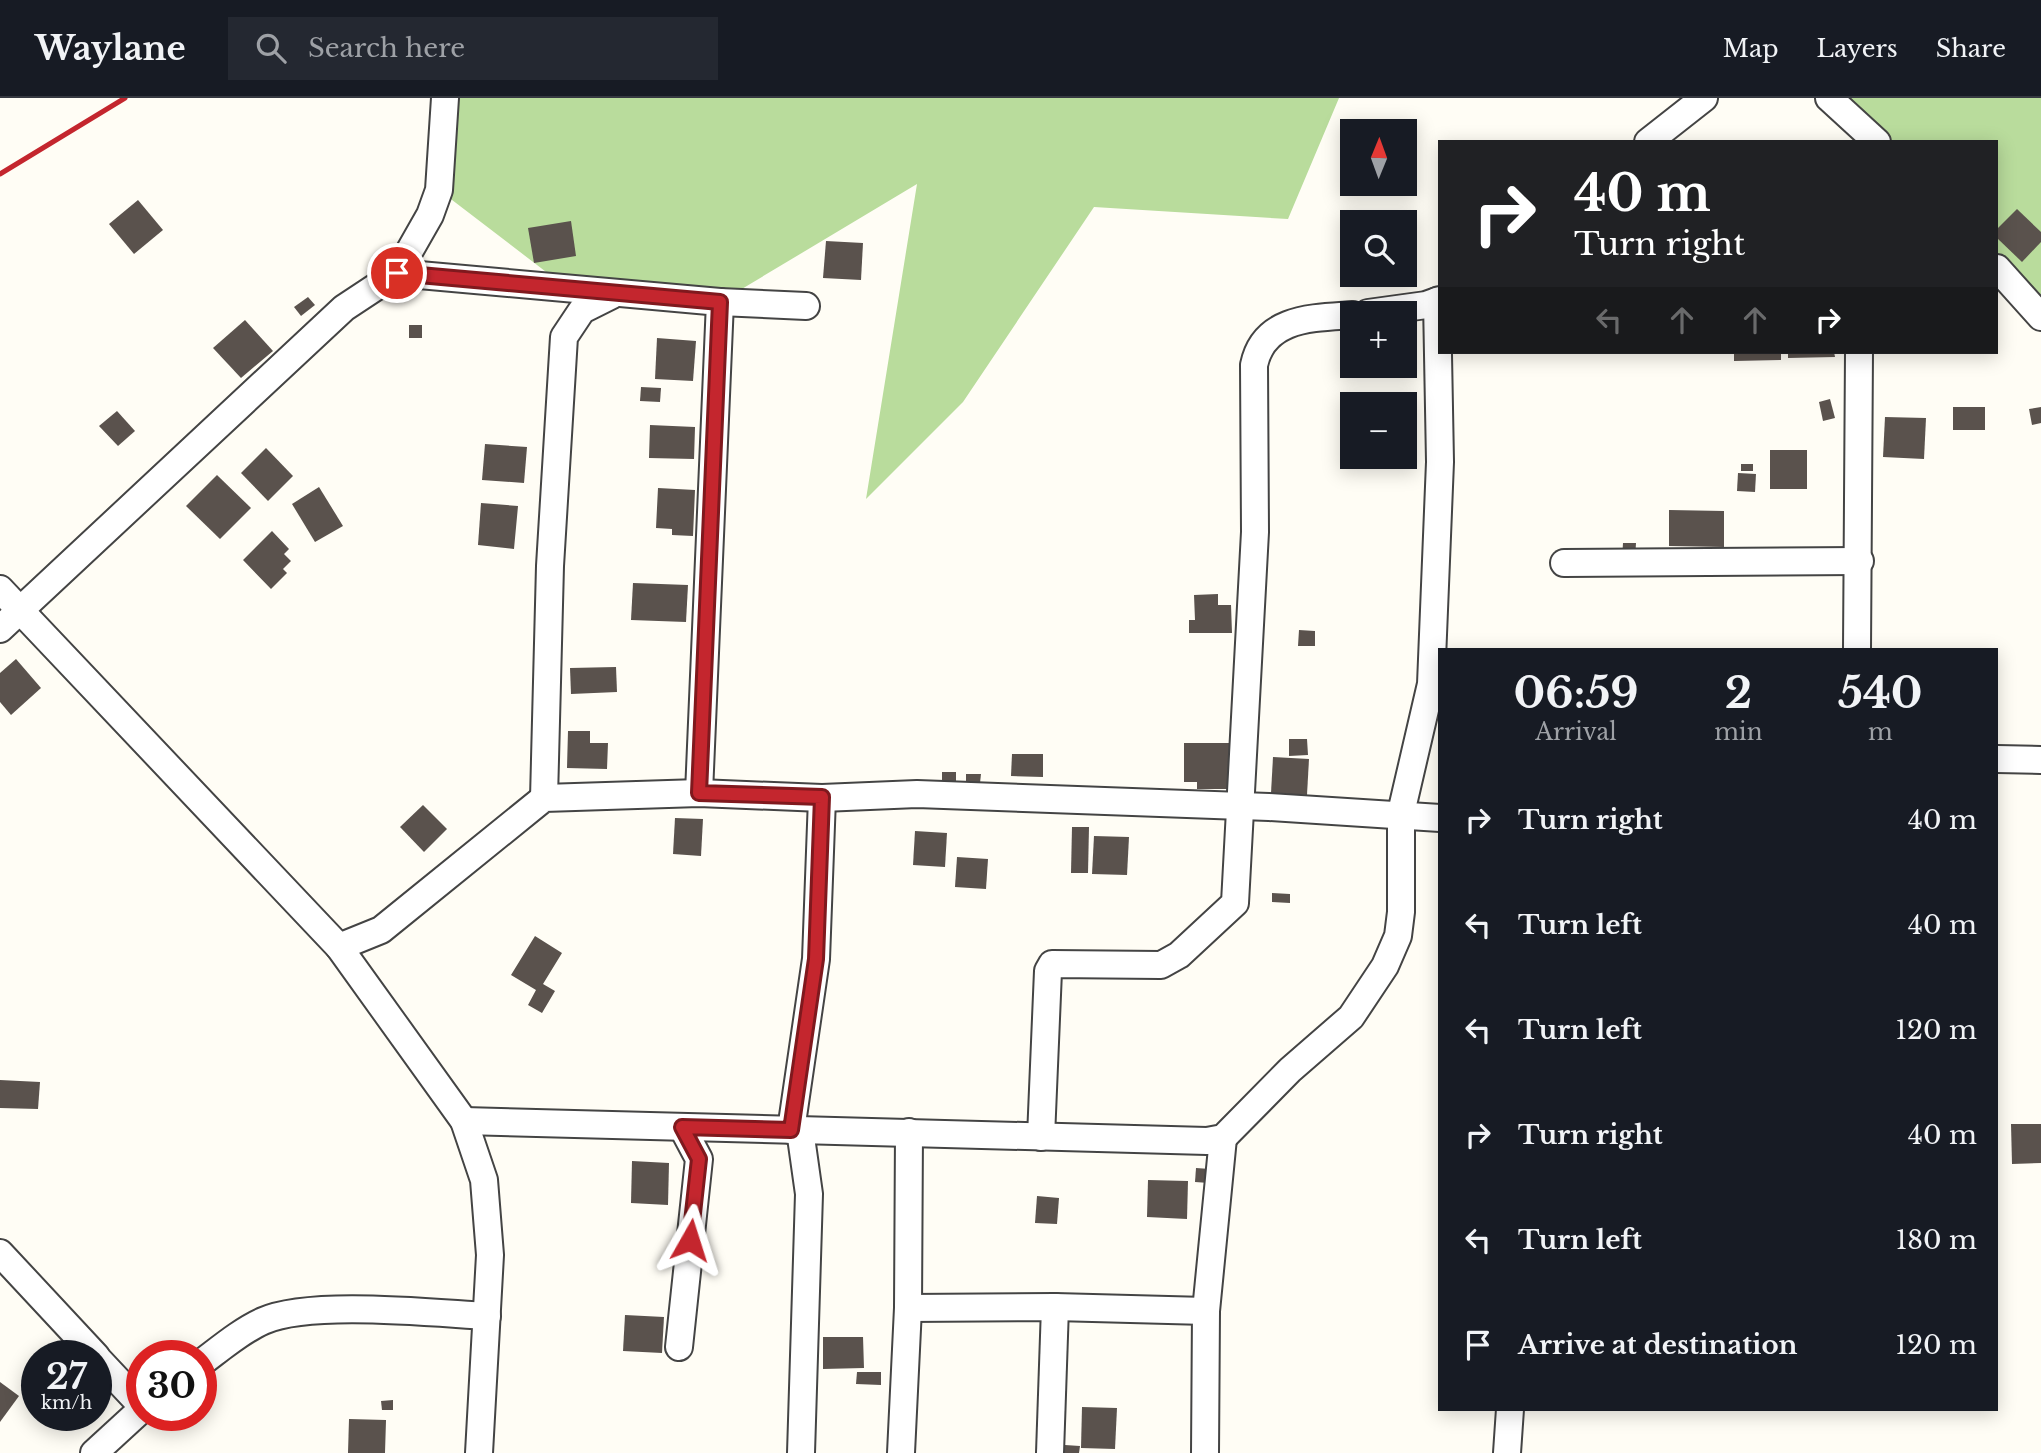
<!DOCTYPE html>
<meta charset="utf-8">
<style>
body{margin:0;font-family:"Libre Baskerville",serif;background:#242831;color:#f1f3f6;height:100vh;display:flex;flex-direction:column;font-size:26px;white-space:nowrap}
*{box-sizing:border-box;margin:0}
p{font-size:23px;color:#9ea1a6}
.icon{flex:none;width:38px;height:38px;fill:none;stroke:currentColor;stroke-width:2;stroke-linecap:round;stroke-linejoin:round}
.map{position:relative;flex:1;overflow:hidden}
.details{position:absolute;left:1438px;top:550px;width:560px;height:763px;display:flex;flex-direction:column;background:#171b24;border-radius:0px;box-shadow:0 4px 18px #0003}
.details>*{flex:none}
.hud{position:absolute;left:1438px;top:42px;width:560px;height:214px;border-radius:0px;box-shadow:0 4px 18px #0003;background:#202124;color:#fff;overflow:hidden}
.needle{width:46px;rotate:1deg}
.buttons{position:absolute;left:1340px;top:21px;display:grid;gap:14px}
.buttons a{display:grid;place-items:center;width:77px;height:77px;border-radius:0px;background:#171b24;box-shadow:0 4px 18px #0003;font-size:35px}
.speed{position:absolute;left:21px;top:1242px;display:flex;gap:14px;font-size:35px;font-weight:700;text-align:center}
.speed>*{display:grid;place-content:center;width:91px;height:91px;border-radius:50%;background:#171b24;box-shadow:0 4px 18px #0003;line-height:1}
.speed small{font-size:18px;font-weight:400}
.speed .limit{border:10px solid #d22;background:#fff;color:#111}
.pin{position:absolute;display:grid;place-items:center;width:60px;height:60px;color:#fff;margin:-30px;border:4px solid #fff;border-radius:50%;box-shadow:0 2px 7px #0007}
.me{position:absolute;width:77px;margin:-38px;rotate:6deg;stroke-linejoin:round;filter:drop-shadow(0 0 5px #0008)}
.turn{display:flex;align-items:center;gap:24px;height:147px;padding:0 21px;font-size:32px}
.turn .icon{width:91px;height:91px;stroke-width:2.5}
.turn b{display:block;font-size:49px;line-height:60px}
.lanes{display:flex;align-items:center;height:66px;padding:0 21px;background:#0003;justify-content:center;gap:35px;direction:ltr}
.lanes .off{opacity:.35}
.eta{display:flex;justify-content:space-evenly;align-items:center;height:119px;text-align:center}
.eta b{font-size:42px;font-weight:700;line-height:49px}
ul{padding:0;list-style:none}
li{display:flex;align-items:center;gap:21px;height:105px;padding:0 21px}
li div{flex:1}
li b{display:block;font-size:26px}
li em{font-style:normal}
header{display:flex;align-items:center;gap:42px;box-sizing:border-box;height:98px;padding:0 35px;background:#171b24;border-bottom:2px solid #363941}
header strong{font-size:33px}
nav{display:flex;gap:38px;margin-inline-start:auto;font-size:24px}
.search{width:490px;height:63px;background:#242831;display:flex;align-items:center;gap:18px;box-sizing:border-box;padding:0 24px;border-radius:0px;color:#9ea1a6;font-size:26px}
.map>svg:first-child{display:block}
.forest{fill:#b9dc9c}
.building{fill:#5a524d}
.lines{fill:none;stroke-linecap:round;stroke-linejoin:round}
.minor-casing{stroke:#444;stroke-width:30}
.minor{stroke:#fff;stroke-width:26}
.rail{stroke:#c4262e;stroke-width:5}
.route-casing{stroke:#7f191e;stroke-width:18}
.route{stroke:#c4262e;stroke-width:12}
</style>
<header>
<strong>Waylane</strong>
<div class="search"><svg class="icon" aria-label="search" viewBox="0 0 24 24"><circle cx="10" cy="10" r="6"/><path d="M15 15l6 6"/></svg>Search here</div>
<nav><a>Map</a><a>Layers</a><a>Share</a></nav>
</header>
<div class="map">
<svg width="2041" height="1355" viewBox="0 0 2041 1355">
<rect width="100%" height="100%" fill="#fffdf5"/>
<g class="forest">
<polygon points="445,0 1339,0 1288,121 1094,109 963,304 866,401 917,86 720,204 571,193 439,92"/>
<polygon points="1841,0 2041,0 2041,219 1997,170 1997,44 1881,44"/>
</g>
<g class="building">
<polygon points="138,102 163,132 134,156 109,126"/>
<polygon points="2017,111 2041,134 2041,144 2022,164 1997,140 1997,131"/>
<polygon points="571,123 576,158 534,165 528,130"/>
<polygon points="826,143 863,145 861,182 823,180"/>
<polygon points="308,199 315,207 301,218 294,209"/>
<polygon points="245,222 273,253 241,280 213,250"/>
<rect x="409" y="227" width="13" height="13"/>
<polygon points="657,240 696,243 693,283 655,281"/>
<polygon points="1734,254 1781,254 1781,262 1734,263"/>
<polygon points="1788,254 1834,254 1835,259 1788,260"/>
<polygon points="641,289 661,290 660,304 640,303"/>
<polygon points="1830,301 1835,320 1823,323 1819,304"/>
<rect x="1953" y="309" width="32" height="23"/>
<polygon points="2041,309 2041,325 2032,327 2029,311"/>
<polygon points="117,313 135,333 118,348 99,328"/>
<polygon points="1885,319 1926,320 1924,361 1883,359"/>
<polygon points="650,327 695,329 694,361 649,360"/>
<polygon points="485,346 527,349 524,385 482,382"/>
<polygon points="266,350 293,378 268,403 241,375"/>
<rect x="1770" y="352" width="37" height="39"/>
<rect x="1741" y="366" width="12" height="7"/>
<polygon points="1738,375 1756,376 1755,394 1737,393"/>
<polygon points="217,377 251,410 220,441 186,408"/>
<polygon points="319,389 343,428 315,444 292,406"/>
<polygon points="658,390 695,392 693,438 672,437 672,431 656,430"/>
<polygon points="481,405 518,408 514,451 478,447"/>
<polygon points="1669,412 1724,413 1724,449 1669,448"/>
<polygon points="272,433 289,451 284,456 291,463 283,471 287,475 271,491 243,462"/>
<polygon points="1623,445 1636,445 1635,463 1622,462"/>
<polygon points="633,485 688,487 686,524 631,522"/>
<polygon points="1218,496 1218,507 1231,507 1232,535 1189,535 1189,522 1195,522 1194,497"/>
<polygon points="1299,532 1315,533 1315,548 1298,548"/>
<polygon points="16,561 41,590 11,617 0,604 0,575"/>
<polygon points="616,569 617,594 571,596 570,570"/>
<polygon points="568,633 590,633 590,645 608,645 607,671 567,670"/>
<polygon points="1289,641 1307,641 1308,657 1289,658"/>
<polygon points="1184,645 1229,645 1229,691 1197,691 1197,684 1184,684"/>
<polygon points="1012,656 1043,656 1043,679 1011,678"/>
<polygon points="1273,659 1309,661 1307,697 1271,695"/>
<rect x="942" y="674" width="14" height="12"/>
<polygon points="966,676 981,676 980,685 966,685"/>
<polygon points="423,707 447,731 424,754 400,729"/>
<polygon points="675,720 703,721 701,758 673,756"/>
<polygon points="1072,729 1089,729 1088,775 1071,775"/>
<polygon points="915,733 947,735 945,769 913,767"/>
<polygon points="1094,738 1129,739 1127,777 1092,776"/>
<polygon points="957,759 988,761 986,791 955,789"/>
<polygon points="1272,795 1290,796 1290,805 1272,804"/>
<polygon points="535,838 562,855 543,886 555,893 542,915 528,907 536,892 511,877"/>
<polygon points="0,982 40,984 38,1011 0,1010"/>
<polygon points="2011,1026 2041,1026 2041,1065 2012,1066"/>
<polygon points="632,1063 669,1065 668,1107 631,1105"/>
<polygon points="1196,1070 1210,1071 1209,1085 1195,1084"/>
<polygon points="1148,1082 1188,1083 1187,1121 1147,1119"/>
<polygon points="1037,1098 1059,1100 1057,1126 1035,1125"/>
<polygon points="625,1217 664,1219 662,1255 623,1253"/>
<polygon points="823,1239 863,1239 864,1270 823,1271"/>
<polygon points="857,1274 881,1274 881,1287 856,1286"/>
<polygon points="0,1284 19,1298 0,1324"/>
<polygon points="393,1302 393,1312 382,1312 381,1303"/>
<polygon points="1082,1309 1117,1310 1115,1351 1081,1350"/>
<polygon points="349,1321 386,1322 385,1355 348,1355"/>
<polygon points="1065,1347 1080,1348 1079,1355 1065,1355"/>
</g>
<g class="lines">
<defs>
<g id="minor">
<polyline points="1829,0 1877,44"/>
<polyline points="1648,44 1704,0"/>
<polyline points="1997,170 2041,219"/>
<polyline points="397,175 720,204 699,695"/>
<polyline points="720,204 806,208"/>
<polyline points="1368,215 1426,207 1440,202"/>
<polyline points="1564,465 1860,463"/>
<polyline points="0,491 339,849 381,832 544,700 699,695 822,700 917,696 1269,709 1440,720"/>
<polyline points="0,531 344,210 397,175 430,117 439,92 445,0"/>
<polyline points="1857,551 1859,254"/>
<polyline points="1997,661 2041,662"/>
<polyline points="544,700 550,468 564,239 582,212 612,197"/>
<polyline points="339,849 464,1023 484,1082 490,1157 479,1355"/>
<polyline points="464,1023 1207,1043 1223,1040 1290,972 1351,919 1385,868 1398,838 1401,814 1401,715 1431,586 1440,364 1437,203"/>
<polyline points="791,1032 816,861 822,700"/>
<polyline points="800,1032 809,1096 801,1355"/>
<path d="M 1041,1039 L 1048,873 L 1052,866 L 1161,867 L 1179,857 L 1235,805 L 1255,434 L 1254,267 C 1264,219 1313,220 1353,217"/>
<polyline points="0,1155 96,1258"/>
<polyline points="908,1210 1055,1209 1206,1213"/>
<polyline points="679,1249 699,1061 682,1029"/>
<polyline points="96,1259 142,1308"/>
<path d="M 201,1265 C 221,1250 241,1233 263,1223 C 310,1202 432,1215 487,1218"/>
<polyline points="94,1355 142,1311"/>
<polyline points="901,1355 908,1210 909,1034"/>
<polyline points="1050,1355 1055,1209"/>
<polyline points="1205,1355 1206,1213 1223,1040"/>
<polyline points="1507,1355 1510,1311"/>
</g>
</defs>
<use href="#minor" class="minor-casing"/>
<use href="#minor" class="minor"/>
<polyline class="rail" points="0,76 125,0"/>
</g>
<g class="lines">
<defs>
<polyline id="route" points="397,175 720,204 699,695 822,699 816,861 791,1032 682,1029 699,1061 690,1142"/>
</defs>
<use href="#route" class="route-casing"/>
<use href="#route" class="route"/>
</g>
</svg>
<div class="buttons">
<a><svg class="needle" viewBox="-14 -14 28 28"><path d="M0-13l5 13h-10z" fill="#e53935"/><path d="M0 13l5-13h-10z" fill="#9ea1a6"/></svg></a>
<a><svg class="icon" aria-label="search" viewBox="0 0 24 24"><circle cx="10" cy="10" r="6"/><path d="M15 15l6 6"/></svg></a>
<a>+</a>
<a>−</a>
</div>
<div class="speed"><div>27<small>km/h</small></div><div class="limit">30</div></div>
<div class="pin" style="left:397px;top:175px;background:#d93025"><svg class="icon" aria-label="arrive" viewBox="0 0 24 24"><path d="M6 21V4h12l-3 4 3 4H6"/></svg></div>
<svg class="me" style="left:690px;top:1142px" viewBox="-20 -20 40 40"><path d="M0-17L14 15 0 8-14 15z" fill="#c4262e" stroke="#fff" stroke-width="4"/></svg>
<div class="hud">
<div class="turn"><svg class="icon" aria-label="right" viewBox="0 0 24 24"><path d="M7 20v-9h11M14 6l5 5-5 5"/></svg><div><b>40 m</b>Turn right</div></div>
<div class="lanes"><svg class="icon off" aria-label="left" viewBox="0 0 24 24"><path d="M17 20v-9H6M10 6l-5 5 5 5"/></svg><svg class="icon off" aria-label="ahead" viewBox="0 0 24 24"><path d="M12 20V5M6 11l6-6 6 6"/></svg><svg class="icon off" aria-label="ahead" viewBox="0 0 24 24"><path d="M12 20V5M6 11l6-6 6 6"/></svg><svg class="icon" aria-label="right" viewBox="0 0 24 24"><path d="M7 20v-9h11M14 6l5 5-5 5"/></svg></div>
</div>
<section class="details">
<div class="eta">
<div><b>06:59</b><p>Arrival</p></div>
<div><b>2</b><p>min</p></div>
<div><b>540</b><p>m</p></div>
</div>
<ul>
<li><svg class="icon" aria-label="right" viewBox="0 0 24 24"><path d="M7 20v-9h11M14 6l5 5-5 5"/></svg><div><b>Turn right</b></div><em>40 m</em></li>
<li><svg class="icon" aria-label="left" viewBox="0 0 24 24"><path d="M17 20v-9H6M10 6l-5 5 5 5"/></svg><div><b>Turn left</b></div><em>40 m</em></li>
<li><svg class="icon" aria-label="left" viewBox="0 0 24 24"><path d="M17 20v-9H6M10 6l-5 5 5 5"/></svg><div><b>Turn left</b></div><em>120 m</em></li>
<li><svg class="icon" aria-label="right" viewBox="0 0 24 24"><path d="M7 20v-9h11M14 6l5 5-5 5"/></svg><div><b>Turn right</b></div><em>40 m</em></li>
<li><svg class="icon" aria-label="left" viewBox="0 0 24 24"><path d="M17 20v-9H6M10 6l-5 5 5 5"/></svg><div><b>Turn left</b></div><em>180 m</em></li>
<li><svg class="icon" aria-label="arrive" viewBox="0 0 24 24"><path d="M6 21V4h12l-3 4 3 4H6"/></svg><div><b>Arrive at destination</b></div><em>120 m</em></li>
</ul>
</section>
</div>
